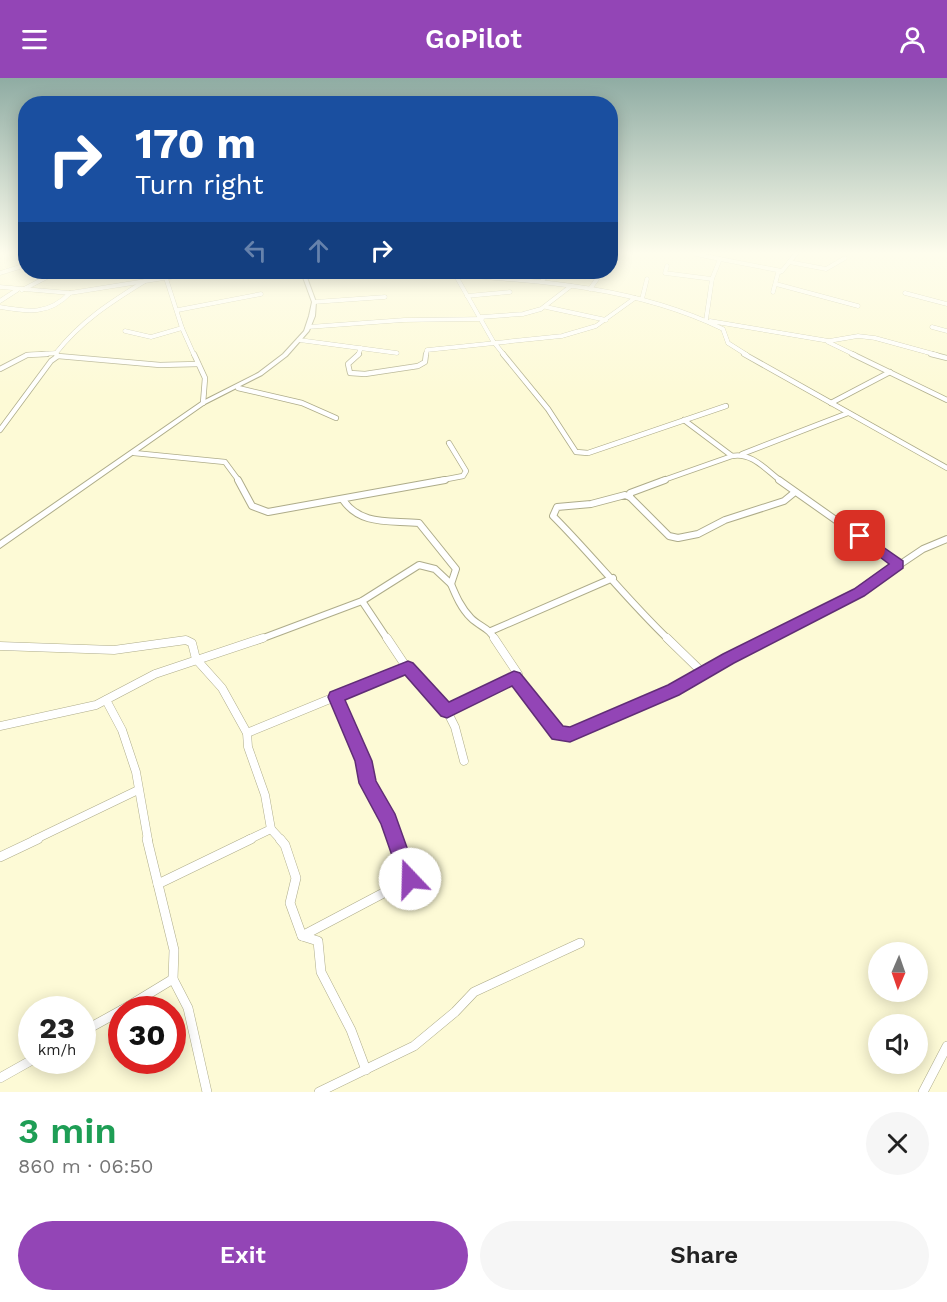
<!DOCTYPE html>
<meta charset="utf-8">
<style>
body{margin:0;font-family:"Work Sans",sans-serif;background:#f6f6f6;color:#222;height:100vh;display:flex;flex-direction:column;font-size:22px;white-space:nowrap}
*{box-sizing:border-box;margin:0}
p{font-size:20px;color:#767676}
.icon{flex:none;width:33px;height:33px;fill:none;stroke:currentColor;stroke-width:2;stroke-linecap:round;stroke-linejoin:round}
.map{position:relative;height:1014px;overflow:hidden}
.details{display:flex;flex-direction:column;background:#fff;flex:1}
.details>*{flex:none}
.guide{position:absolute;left:18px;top:18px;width:600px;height:183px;border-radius:24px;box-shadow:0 3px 15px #0003;background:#1a4fa0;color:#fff;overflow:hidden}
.needle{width:39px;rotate:182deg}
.tools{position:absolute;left:868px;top:864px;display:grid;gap:12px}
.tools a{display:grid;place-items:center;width:60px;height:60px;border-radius:50%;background:#fff;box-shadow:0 3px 15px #0003;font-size:30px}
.speed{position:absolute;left:18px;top:918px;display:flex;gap:12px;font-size:30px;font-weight:700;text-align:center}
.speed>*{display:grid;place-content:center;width:78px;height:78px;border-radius:50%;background:#fff;box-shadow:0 3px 15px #0003;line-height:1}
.speed small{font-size:15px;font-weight:400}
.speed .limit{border:9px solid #d22;background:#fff;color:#111}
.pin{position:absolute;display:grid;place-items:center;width:51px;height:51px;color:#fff;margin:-26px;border-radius:12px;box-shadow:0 3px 9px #0006}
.me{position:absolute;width:66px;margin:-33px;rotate:339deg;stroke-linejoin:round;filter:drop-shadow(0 0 4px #0008)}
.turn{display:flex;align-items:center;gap:21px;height:126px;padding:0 18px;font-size:27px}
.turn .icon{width:78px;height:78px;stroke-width:2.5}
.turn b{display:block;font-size:42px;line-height:51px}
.lanes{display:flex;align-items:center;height:57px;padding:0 18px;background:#0003;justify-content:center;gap:30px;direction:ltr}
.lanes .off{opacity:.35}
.round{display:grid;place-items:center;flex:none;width:63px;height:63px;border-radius:32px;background:#f6f6f6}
.overview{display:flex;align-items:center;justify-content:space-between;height:102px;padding:0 18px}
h1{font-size:36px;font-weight:600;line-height:45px;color:#1e9e55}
.cta{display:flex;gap:12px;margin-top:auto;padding:12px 18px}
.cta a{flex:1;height:69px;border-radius:36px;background:#9345b6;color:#fff;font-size:24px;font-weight:600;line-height:69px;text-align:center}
.cta a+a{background:#f6f6f6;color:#222}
header{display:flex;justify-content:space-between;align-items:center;height:78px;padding:0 18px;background:#9345b6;color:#fff;font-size:27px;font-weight:600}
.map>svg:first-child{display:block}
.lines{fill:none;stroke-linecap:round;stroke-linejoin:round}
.street-far4-casing{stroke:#aeac8a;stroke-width:4.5}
.street-far3-casing{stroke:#aeac8a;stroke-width:6}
.street-far2-casing{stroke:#aeac8a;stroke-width:8}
.street-far1-casing{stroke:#aeac8a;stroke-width:9}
.street-casing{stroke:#aeac8a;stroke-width:10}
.secondary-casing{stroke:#aeac8a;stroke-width:2}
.street-far4{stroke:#fff;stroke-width:4}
.street-far3{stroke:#fff;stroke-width:4.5}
.street-far2{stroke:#fff;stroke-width:6}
.street-far1{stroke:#fff;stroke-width:8}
.street{stroke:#fff;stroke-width:9}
.secondary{fill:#fff;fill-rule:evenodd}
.route{fill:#9345b6;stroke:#602d76;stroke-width:1.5}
</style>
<header><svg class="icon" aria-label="menu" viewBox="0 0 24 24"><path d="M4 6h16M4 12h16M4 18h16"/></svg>GoPilot<svg class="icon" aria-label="person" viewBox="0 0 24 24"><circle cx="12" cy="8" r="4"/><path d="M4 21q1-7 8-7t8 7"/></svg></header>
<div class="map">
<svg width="947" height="1014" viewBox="0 0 947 1014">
<rect width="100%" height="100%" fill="#fdfad6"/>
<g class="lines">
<defs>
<g id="street-far4">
<polyline points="696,176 720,181"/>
<polyline points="610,180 613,176"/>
<polyline points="789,184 826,191 845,180"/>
<polyline points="667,188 665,195 712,201"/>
<polyline points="164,194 182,250 194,277"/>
<polyline points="210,194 251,194"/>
<path d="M 408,194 C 516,202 624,203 723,251 L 728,265 L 747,277"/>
<polyline points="0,195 26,187"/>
<polyline points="456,198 493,263 504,277"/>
<polyline points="542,203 549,194"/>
<polyline points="776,206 858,228"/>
<polyline points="0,209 70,215 202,194"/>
<polyline points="590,211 602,194"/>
<polyline points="22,212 51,197 49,194"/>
<polyline points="773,214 778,195 782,193"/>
<polyline points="905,215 947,226"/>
<polyline points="467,218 510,214"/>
<polyline points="642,221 647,201"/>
<polyline points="0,223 17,212"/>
<polyline points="314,224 385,219"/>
<path d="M 0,229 C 28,234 49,237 70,215"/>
<polyline points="546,229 606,242"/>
<polyline points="178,232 261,216"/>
<polyline points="481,239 523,236 541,231 571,208"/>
<polyline points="706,242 712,201 720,181 782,193 796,176"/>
<polyline points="710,243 829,263 858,258 875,260 937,277"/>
<polyline points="308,249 404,242 482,241"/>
<polyline points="932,249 947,253"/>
<polyline points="125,253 151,259 182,250"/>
<polyline points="299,262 397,275"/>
<polyline points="828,264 855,277"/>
<polyline points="27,277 56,275"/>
<path d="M 57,277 L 56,275 C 81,243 111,224 145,203"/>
<polyline points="358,277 361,270"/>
<polyline points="426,277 427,272 562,258 596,248 635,220"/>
</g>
<g id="street-far3">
<polyline points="194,276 205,300 203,325"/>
<polyline points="359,276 348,286 350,295 365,296 418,288 425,284 426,276"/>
<polyline points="503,276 548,331 576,374 588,375 726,328"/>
<polyline points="744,276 947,390"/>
<polyline points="852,276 947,322"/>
<polyline points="931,276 947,280"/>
<polyline points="58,278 160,287 198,286"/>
<polyline points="0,291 27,277 47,276"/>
<polyline points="238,310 302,325 336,340"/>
<polyline points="831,325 890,294"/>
<path d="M 684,342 L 732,378 C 752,374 766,392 781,403"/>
<polyline points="0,352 51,283 58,278 56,276"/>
<polyline points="134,375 225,384 239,403"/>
<polyline points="742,376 848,335"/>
<polyline points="437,403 463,398 466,393 449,365"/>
<polyline points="661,403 732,378"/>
</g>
<g id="street-far2">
<polyline points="238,402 252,428 268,434 445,402"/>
<polyline points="665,402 630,415 630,419 669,458 678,460 698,456 725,442 784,423 795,414"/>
<polyline points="779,402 898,486"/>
<path d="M 630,419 L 625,417 L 591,426 L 557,429 L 553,438 C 593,478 628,523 669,562"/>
<path d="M 343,422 C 361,448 390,442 419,445 L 456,491 L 451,506 C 456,518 461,530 471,540 C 480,549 490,550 495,562"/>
<polyline points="362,523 388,562"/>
<polyline points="491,553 613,500"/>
<polyline points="258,562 362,523 419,487 435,491 451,506"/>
<polyline points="764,562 859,514 923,471 947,461"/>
</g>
<g id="street-far1">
<polyline points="387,560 409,593 447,633 455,649 464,683"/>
<polyline points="667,560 703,595"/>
<polyline points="0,568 114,572 186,562 192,565 196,581 222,610 247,655 248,669 265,717 271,751 281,762"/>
<polyline points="514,600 558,655 570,656 673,612 767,560"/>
<polyline points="336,619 363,683 368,705 388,742 395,762"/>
<polyline points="106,622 122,652 136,694 148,762"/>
<polyline points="447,633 518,596 494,560"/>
<polyline points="0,648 96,627 155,596 263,560"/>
<polyline points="247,655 408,589"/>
<polyline points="34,762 138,712"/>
<polyline points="248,762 271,751"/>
</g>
<g id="street">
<polyline points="147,761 174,872 173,901 188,930 207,1014"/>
<polyline points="280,761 285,767 296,800 290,825 302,858 318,863 321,894 351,952 366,992"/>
<polyline points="0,779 38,761"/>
<polyline points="158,806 251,761"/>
<polyline points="302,858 410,801 415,789 403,785 395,761"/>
<polyline points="122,932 173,901"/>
<polyline points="82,954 122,932"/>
<polyline points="0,1000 32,982"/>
<polyline points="319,1014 414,968 455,934 474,914 580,865"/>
<polyline points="923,1014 947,968"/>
</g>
<polygon id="secondary" points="301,194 305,194 316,224 315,238 309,253 287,278 262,297 205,326 0,470 0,463 201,324 258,295 283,276 304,253 309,238 312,224"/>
</defs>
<use href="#street-far4" class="street-far4-casing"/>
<use href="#street-far3" class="street-far3-casing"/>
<use href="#street-far2" class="street-far2-casing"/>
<use href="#street-far1" class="street-far1-casing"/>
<use href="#street" class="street-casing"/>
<use href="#secondary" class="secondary-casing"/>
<use href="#street-far4" class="street-far4"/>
<use href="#street-far3" class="street-far3"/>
<use href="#street-far2" class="street-far2"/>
<use href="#street-far1" class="street-far1"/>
<use href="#street" class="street"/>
<use href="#secondary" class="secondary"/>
</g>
<linearGradient id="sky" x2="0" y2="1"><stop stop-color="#8faca3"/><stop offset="0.55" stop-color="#fefded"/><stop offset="1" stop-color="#fefded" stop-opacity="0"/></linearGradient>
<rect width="947" height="318" fill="url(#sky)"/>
<polygon class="route" points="860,453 903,483 903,490 864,518 734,585 679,617 570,664 552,661 512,608 447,640 441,638 405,597 345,622 372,683 376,703 395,736 410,778 422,783 424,789 417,808 410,810 403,808 400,801 403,794 397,792 381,746 359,705 355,683 328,619 330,614 408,583 413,585 449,624 514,593 520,595 563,648 570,649 668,607 723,576 854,511 889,486 856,461 854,458"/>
</svg>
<div class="tools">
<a><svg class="needle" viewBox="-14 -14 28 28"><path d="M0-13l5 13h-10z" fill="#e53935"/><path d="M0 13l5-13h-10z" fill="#767676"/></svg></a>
<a><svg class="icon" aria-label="sound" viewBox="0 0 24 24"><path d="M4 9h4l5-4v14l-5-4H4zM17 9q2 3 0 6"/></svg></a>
</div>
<div class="speed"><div>23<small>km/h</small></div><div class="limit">30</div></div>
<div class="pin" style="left:860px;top:458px;background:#d93025"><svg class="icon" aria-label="arrive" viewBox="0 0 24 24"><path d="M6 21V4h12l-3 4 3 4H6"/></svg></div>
<svg class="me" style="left:410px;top:801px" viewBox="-20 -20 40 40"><circle r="19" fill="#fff"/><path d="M0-13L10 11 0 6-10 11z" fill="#9345b6"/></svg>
<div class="guide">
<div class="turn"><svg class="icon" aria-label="right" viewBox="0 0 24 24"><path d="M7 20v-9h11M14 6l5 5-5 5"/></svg><div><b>170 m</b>Turn right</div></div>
<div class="lanes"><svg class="icon off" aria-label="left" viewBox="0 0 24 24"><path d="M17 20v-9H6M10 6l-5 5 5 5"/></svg><svg class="icon off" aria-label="ahead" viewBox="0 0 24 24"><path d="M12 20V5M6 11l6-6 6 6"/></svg><svg class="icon" aria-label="right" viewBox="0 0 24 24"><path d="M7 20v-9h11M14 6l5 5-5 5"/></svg></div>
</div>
</div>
<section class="details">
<div class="overview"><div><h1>3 min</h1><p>860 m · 06:50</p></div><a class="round"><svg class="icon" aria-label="close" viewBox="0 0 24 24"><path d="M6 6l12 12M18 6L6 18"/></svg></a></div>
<div class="cta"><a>Exit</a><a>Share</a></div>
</section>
